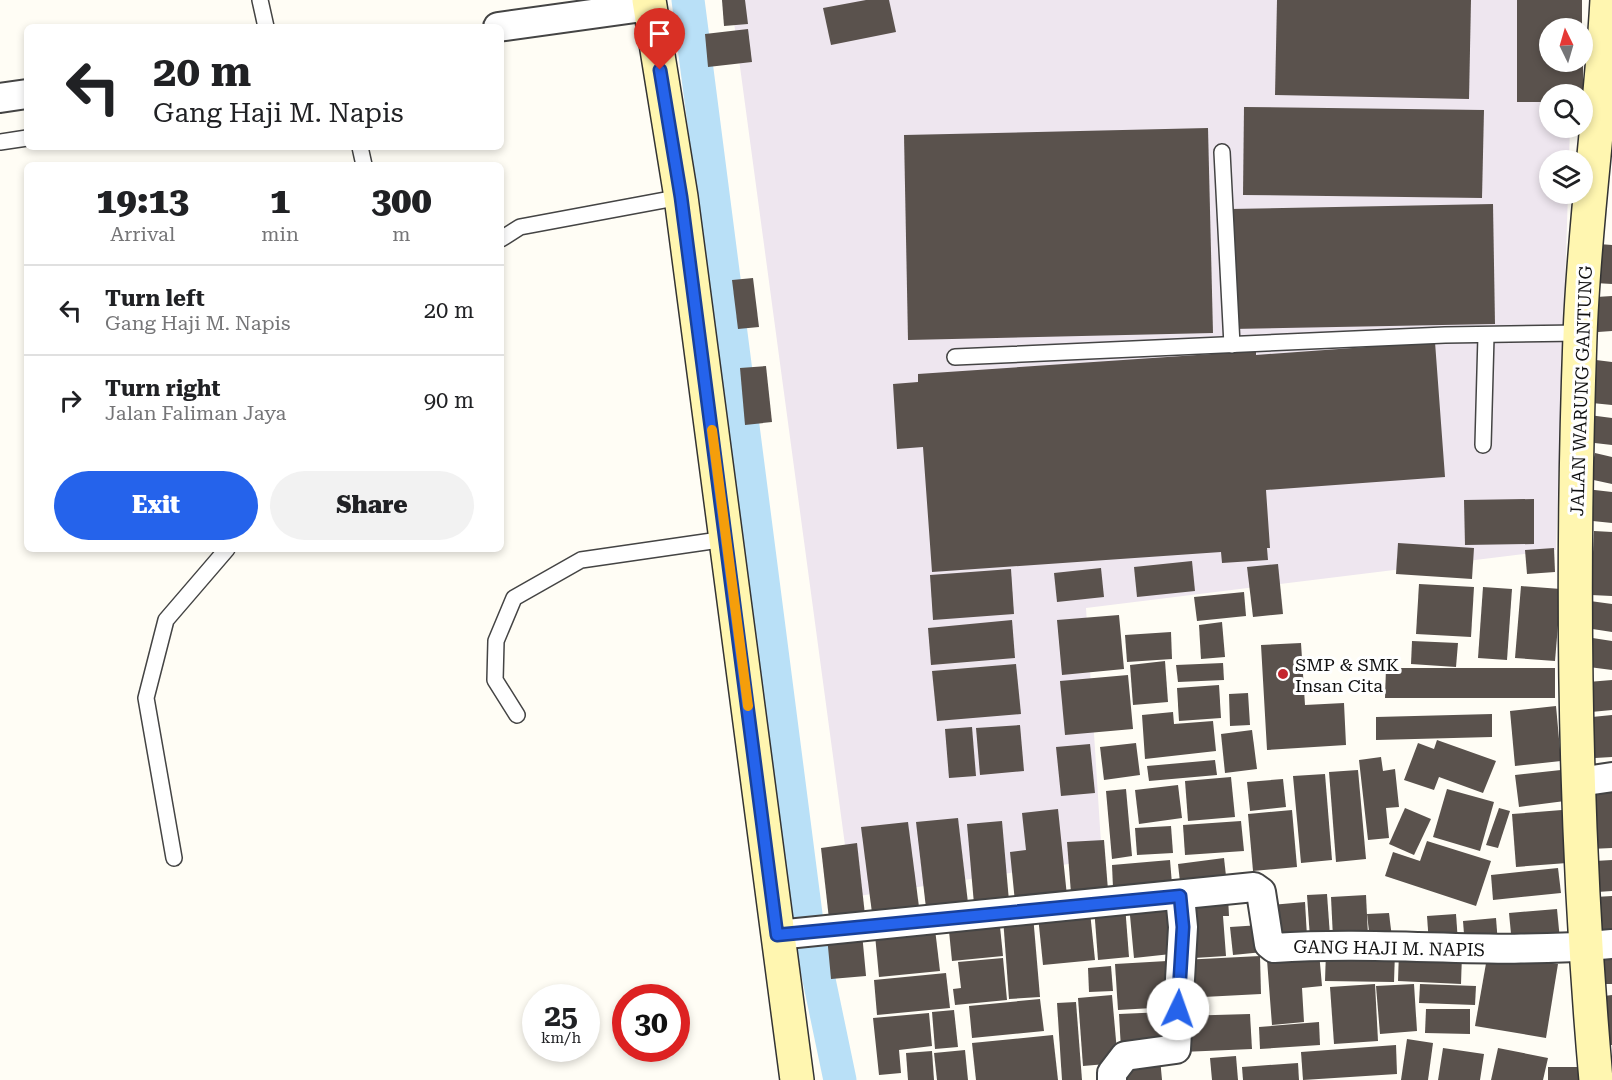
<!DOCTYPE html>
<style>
body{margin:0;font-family:"Roboto Serif",serif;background:#f2f2f2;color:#202124;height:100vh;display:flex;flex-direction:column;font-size:22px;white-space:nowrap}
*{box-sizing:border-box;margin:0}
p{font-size:20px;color:#757577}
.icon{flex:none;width:33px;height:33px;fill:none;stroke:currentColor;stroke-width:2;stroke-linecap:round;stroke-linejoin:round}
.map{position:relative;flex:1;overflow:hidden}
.sheet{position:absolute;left:24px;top:162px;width:480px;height:390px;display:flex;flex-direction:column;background:#fff;border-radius:9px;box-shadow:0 3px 9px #0003}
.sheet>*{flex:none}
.banner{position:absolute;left:24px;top:24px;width:480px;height:126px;border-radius:9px;box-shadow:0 3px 9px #0003;background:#fff;color:#202124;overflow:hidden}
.needle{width:39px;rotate:355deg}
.tools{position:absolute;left:1539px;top:18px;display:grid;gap:12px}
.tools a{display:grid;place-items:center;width:54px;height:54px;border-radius:50%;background:#fff;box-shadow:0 3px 9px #0003;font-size:30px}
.speed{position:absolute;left:522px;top:984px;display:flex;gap:12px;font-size:30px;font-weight:700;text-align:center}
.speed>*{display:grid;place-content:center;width:78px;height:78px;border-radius:50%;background:#fff;box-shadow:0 3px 9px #0003;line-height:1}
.speed small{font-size:15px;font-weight:400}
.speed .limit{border:9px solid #d22;background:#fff;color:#111}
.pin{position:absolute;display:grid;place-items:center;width:51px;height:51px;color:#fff;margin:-62px -26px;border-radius:50% 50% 50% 0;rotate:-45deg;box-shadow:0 0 6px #0007}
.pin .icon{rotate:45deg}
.me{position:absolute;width:66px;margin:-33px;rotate:3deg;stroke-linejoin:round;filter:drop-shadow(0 0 4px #0008)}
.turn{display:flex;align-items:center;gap:21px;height:126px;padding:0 30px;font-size:27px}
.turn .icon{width:78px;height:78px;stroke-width:2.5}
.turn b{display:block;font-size:42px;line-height:51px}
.eta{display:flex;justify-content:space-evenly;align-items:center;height:102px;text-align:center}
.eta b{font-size:36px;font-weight:800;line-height:42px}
.primary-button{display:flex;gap:12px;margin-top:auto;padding:12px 30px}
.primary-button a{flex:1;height:69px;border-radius:36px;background:#2563eb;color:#fff;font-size:24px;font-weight:800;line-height:69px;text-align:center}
.primary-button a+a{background:#f2f2f2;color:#202124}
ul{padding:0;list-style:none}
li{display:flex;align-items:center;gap:18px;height:90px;padding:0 30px;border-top:2px solid #e0e0e0}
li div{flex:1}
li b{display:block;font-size:22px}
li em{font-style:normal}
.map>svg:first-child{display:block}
.industrial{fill:#eee6ef}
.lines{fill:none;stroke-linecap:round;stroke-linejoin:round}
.canal{stroke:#b9e0f7;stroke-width:33}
.building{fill:#5a524d}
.lane-casing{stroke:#444;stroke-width:18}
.street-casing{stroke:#444;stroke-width:32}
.secondary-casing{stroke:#333;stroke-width:36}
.lane{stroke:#fff;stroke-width:15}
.street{stroke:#fff;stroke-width:28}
.secondary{stroke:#fff6b0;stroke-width:33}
.route-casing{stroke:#184099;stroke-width:15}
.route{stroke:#2563eb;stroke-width:10}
.slow{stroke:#f59e0b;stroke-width:10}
.poi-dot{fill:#c4262e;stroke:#fff;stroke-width:2}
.labels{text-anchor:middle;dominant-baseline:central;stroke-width:6;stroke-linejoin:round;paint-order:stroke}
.street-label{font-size:18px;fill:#111;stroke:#fff}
.poi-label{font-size:18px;fill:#111;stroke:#fff;text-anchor:start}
</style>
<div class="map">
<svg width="1612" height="1080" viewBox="0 0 1612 1080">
<rect width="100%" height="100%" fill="#fffdf5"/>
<polygon class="industrial" points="731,0 1575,0 1574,28 1550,28 1550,62 1573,62 1571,94 1550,94 1550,128 1570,128 1569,160 1550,160 1550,194 1568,194 1556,550 1086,608 1102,859 852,897"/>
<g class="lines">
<polyline class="canal" points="688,0 807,922 840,1080"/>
</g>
<g class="building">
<polygon points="722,0 745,0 748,24 724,26"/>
<polygon points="866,0 889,0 896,32 831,45 823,8"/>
<polygon points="1277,0 1471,0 1469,99 1275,95"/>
<polygon points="1517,0 1582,0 1582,28 1550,28 1550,62 1583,62 1583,94 1550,94 1550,102 1517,102"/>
<polygon points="748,29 752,62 708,67 705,34"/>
<polygon points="1244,107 1484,110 1482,198 1243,195"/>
<polygon points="1208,128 1213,333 908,340 904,135"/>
<polygon points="1493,204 1495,324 1232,329 1230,209"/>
<polygon points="1599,244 1612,245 1612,284 1595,283"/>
<polygon points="753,278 759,327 738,329 732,280"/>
<polygon points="1612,296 1612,331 1598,332 1596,297"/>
<polygon points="1435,342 1445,477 1266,490 1270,548 1267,548 1268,560 1222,563 1221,552 932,572 923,447 897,449 893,384 918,382 918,374 1256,351 1256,355"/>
<polygon points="1596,360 1612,362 1612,405 1592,403"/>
<polygon points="766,366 772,422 745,425 740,368"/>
<polygon points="1589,415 1612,418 1612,445 1586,442"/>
<polygon points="1595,453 1612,457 1612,484 1589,479"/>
<polygon points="1586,489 1612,492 1612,523 1583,520"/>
<polygon points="1534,499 1534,544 1465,545 1464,500"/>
<polygon points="1594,531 1612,532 1612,596 1591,595"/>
<polygon points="1398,543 1474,548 1472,579 1396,574"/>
<polygon points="1554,548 1555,572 1527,574 1525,550"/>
<polygon points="1192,561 1195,591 1137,597 1134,567"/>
<polygon points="1278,564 1283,614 1253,617 1247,567"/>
<polygon points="1101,568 1104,597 1057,602 1054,573"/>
<polygon points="1011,569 1014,614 933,620 930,575"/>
<polygon points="1419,584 1474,587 1471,637 1416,634"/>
<polygon points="1521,586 1561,589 1555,661 1515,658"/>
<polygon points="1483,587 1512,589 1507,660 1478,658"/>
<polygon points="1244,592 1246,616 1197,621 1194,597"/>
<polygon points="1590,601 1612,604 1612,632 1586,628"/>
<polygon points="1119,615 1124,669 1062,675 1057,620"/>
<polygon points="1012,620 1015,658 931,665 928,628"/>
<polygon points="1222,622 1225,657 1201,659 1199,625"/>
<polygon points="1171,632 1172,659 1127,662 1125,635"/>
<polygon points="1586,637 1612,641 1612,670 1581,666"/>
<polygon points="1412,641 1458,643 1456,667 1411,664"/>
<polygon points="1301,643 1305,705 1344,703 1346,745 1267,750 1261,645"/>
<polygon points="1165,661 1168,702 1133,705 1130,665"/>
<polygon points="1223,663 1224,680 1178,682 1176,665"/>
<polygon points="1016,664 1021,714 937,721 932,671"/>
<polygon points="1386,668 1555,668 1555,698 1385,698"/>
<polygon points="1128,675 1133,729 1065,735 1060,681"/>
<polygon points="1612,680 1612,710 1591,712 1588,682"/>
<polygon points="1219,685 1221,718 1179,721 1177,688"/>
<polygon points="1248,693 1250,725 1230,726 1229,694"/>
<polygon points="1556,706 1561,761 1515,766 1510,711"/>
<polygon points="1173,712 1174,724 1213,721 1216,751 1145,759 1142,715"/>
<polygon points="1492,714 1492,737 1376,740 1376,717"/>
<polygon points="1612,715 1612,757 1595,758 1592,717"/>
<polygon points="1020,725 1024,771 980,775 976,728"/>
<polygon points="972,727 976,776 949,778 945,729"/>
<polygon points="1252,730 1257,769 1225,773 1221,734"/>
<polygon points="1437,740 1496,761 1483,793 1439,777 1434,790 1404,780 1418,743 1434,749"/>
<polygon points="1136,743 1140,775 1104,780 1100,747"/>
<polygon points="1090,744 1095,793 1061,796 1056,747"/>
<polygon points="1381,757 1383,771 1395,769 1399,807 1386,808 1389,838 1368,840 1359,760"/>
<polygon points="1215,760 1217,775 1149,781 1147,766"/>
<polygon points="1358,770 1366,859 1336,862 1329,772"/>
<polygon points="1561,770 1565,801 1519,807 1515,775"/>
<polygon points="1325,774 1332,860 1301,863 1293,776"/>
<polygon points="1231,777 1235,817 1188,821 1185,781"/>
<polygon points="1283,779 1286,807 1250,811 1247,782"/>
<polygon points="1590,783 1612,783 1612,848 1590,849"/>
<polygon points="1178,785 1182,818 1139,824 1135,790"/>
<polygon points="1126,789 1132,856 1112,859 1106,791"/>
<polygon points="1447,789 1494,802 1480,851 1433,837"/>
<polygon points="1405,808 1431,819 1414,855 1389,844"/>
<polygon points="1499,808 1510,811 1498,848 1486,845"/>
<polygon points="1058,809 1067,896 1015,902 1010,852 1026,850 1022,813"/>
<polygon points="1292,810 1297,867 1253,871 1248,814"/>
<polygon points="1562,810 1567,863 1516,867 1512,814"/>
<polygon points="958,818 968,903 926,908 916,822"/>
<polygon points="1002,821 1009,901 974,904 967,824"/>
<polygon points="1241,821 1244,851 1185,855 1183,825"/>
<polygon points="908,822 919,907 872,913 861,827"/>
<polygon points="1171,826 1173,853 1137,855 1135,828"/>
<polygon points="1104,840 1108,890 1071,893 1067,842"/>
<polygon points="1427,841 1491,861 1476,906 1385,876 1393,852 1420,861"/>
<polygon points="857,843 865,915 829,919 821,848"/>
<polygon points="1224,858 1226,876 1180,882 1178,864"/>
<polygon points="1170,860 1172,884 1113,888 1112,865"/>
<polygon points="1612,860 1612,891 1597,892 1595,861"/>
<polygon points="1558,868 1561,893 1493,900 1491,875"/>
<polygon points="1327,894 1330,936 1310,938 1307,895"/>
<polygon points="1366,895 1368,936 1333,938 1331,897"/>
<polygon points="1612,896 1612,939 1598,940 1595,897"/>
<polygon points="1228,897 1229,916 1223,916 1226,956 1194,958 1188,899"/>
<polygon points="1167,902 1171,954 1134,958 1129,905"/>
<polygon points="1305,902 1307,937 1273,939 1271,905"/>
<polygon points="1125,905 1129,957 1098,960 1094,907"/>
<polygon points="1557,909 1560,940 1512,944 1509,913"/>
<polygon points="1090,912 1095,960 1043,965 1038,916"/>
<polygon points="1389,913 1392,938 1370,940 1367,914"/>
<polygon points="1456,914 1458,942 1429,944 1427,916"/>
<polygon points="1033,915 1040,997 1009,999 1003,918"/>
<polygon points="999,917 1003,956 952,961 948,921"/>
<polygon points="1496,918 1498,944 1465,947 1463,921"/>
<polygon points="1261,925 1263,952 1233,955 1230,927"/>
<polygon points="935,929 940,971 879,977 875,935"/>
<polygon points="862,933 866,976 831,979 827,936"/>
<polygon points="1326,951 1395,952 1394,982 1325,981"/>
<polygon points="1399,951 1462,954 1461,984 1398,981"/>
<polygon points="1319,952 1322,986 1302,988 1304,1022 1272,1025 1267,960"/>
<polygon points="1488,952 1558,964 1546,1038 1475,1026"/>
<polygon points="1612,952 1612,984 1602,984 1600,953"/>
<polygon points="1260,956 1261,994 1184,998 1182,960"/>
<polygon points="1003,958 1007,1000 955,1005 953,989 961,988 958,962"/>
<polygon points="1167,961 1170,1007 1118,1010 1115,964"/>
<polygon points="1111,966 1113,991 1089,992 1088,968"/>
<polygon points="946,973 950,1008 877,1015 874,980"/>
<polygon points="1375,984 1378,1041 1334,1044 1330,987"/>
<polygon points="1414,984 1417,1031 1380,1034 1376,986"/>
<polygon points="1420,984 1476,986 1475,1005 1419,1003"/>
<polygon points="1112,995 1118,1063 1083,1066 1078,998"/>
<polygon points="1612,995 1612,1045 1607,1045 1604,996"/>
<polygon points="1040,999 1044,1031 972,1038 969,1006"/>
<polygon points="1076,1002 1082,1080 1062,1080 1057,1003"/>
<polygon points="1426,1009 1470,1009 1470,1034 1425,1033"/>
<polygon points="954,1010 958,1047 935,1049 932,1012"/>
<polygon points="1165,1012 1167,1047 1121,1049 1119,1014"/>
<polygon points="929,1013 932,1046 899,1050 901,1073 879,1075 873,1018"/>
<polygon points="1250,1014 1252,1049 1182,1052 1180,1016"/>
<polygon points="1319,1022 1320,1045 1260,1049 1259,1027"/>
<polygon points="1053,1035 1058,1080 976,1080 972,1043"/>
<polygon points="1407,1039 1433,1043 1428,1080 1401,1080"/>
<polygon points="1396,1045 1397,1074 1303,1080 1301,1052"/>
<polygon points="1443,1048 1484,1054 1480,1080 1438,1080"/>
<polygon points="1498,1048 1548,1058 1543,1080 1491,1080"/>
<polygon points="965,1050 968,1080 937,1080 934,1053"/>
<polygon points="932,1051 934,1080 908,1080 906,1053"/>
<polygon points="1236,1056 1238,1080 1212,1080 1210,1058"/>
<polygon points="1160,1058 1162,1080 1124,1080 1123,1062"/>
<polygon points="1298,1063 1299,1080 1243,1080 1242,1067"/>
<polygon points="1548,1067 1580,1067 1581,1080 1548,1080"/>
</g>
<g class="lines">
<defs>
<g id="lane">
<polyline points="260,0 266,27"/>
<polyline points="0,142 27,138"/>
<polyline points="360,147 364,165"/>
<polyline points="1222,152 1232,345"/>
<polyline points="501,239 520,227 681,197"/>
<polyline points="955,357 1445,335 1580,333"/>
<polyline points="1483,445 1486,336"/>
<polyline points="517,715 495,680 496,641 514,598 581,560 726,539"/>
<polyline points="174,858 146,698 166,620 227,549"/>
</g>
<g id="street">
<polyline points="498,27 650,6"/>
<polyline points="0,98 27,94"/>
<polyline points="1579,782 1612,777"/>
<path d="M 777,935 L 1254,887 L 1261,892 L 1269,944 L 1274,948 C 1387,940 1499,956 1612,944"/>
<polyline points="1112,1080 1112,1073 1125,1056 1176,1049 1183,927 1180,896"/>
</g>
<g id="secondary">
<polyline points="649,0 681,197 797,1080"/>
<path d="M 1596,1080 C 1574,833 1571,584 1580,336 C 1584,224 1601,112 1607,0"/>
</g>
</defs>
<use href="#lane" class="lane-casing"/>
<use href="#street" class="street-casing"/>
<use href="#secondary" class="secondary-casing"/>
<use href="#lane" class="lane"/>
<use href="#street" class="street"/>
<use href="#secondary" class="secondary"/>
</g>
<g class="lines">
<defs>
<polyline id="route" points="660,70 681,197 777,935 1180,896 1183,927 1178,1009"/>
</defs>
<use href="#route" class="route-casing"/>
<use href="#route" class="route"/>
<polyline class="slow" points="712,430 748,706"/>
</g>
<circle class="poi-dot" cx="1283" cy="674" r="6"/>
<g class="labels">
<g class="street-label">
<text transform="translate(1581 391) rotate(-88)">JALAN WARUNG GANTUNG</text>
<text transform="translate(1389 948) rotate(1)">GANG HAJI M. NAPIS</text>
</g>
<g class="poi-label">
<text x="1295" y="664">SMP &amp; SMK<tspan x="1295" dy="21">Insan Cita</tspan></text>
</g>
</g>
</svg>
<div class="tools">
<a><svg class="needle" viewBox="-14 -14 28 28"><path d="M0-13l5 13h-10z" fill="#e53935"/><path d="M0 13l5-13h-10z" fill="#757577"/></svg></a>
<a><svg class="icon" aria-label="search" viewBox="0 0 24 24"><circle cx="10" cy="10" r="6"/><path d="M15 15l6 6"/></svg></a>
<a><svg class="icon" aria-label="layers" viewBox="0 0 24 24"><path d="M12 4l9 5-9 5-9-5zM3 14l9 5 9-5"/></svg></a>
</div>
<div class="speed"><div>25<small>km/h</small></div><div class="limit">30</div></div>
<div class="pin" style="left:660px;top:70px;background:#d93025"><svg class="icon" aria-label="arrive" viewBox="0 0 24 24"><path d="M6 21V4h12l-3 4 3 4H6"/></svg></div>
<svg class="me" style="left:1178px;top:1009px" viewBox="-20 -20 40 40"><circle r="19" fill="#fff"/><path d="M0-13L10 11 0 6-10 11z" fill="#2563eb"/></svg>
<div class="banner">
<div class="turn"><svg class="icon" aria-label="left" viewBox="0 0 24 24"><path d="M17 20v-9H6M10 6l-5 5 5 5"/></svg><div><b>20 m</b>Gang Haji M. Napis</div></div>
</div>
<section class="sheet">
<div class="eta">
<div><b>19:13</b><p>Arrival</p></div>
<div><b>1</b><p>min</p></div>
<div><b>300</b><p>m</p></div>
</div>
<ul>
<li><svg class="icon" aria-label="left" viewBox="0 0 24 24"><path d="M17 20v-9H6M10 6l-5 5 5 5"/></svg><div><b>Turn left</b><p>Gang Haji M. Napis</p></div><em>20 m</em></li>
<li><svg class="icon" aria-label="right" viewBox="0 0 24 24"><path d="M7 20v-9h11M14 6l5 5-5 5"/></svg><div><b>Turn right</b><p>Jalan Faliman Jaya</p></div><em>90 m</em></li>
</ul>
<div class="primary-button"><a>Exit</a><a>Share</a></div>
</section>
</div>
